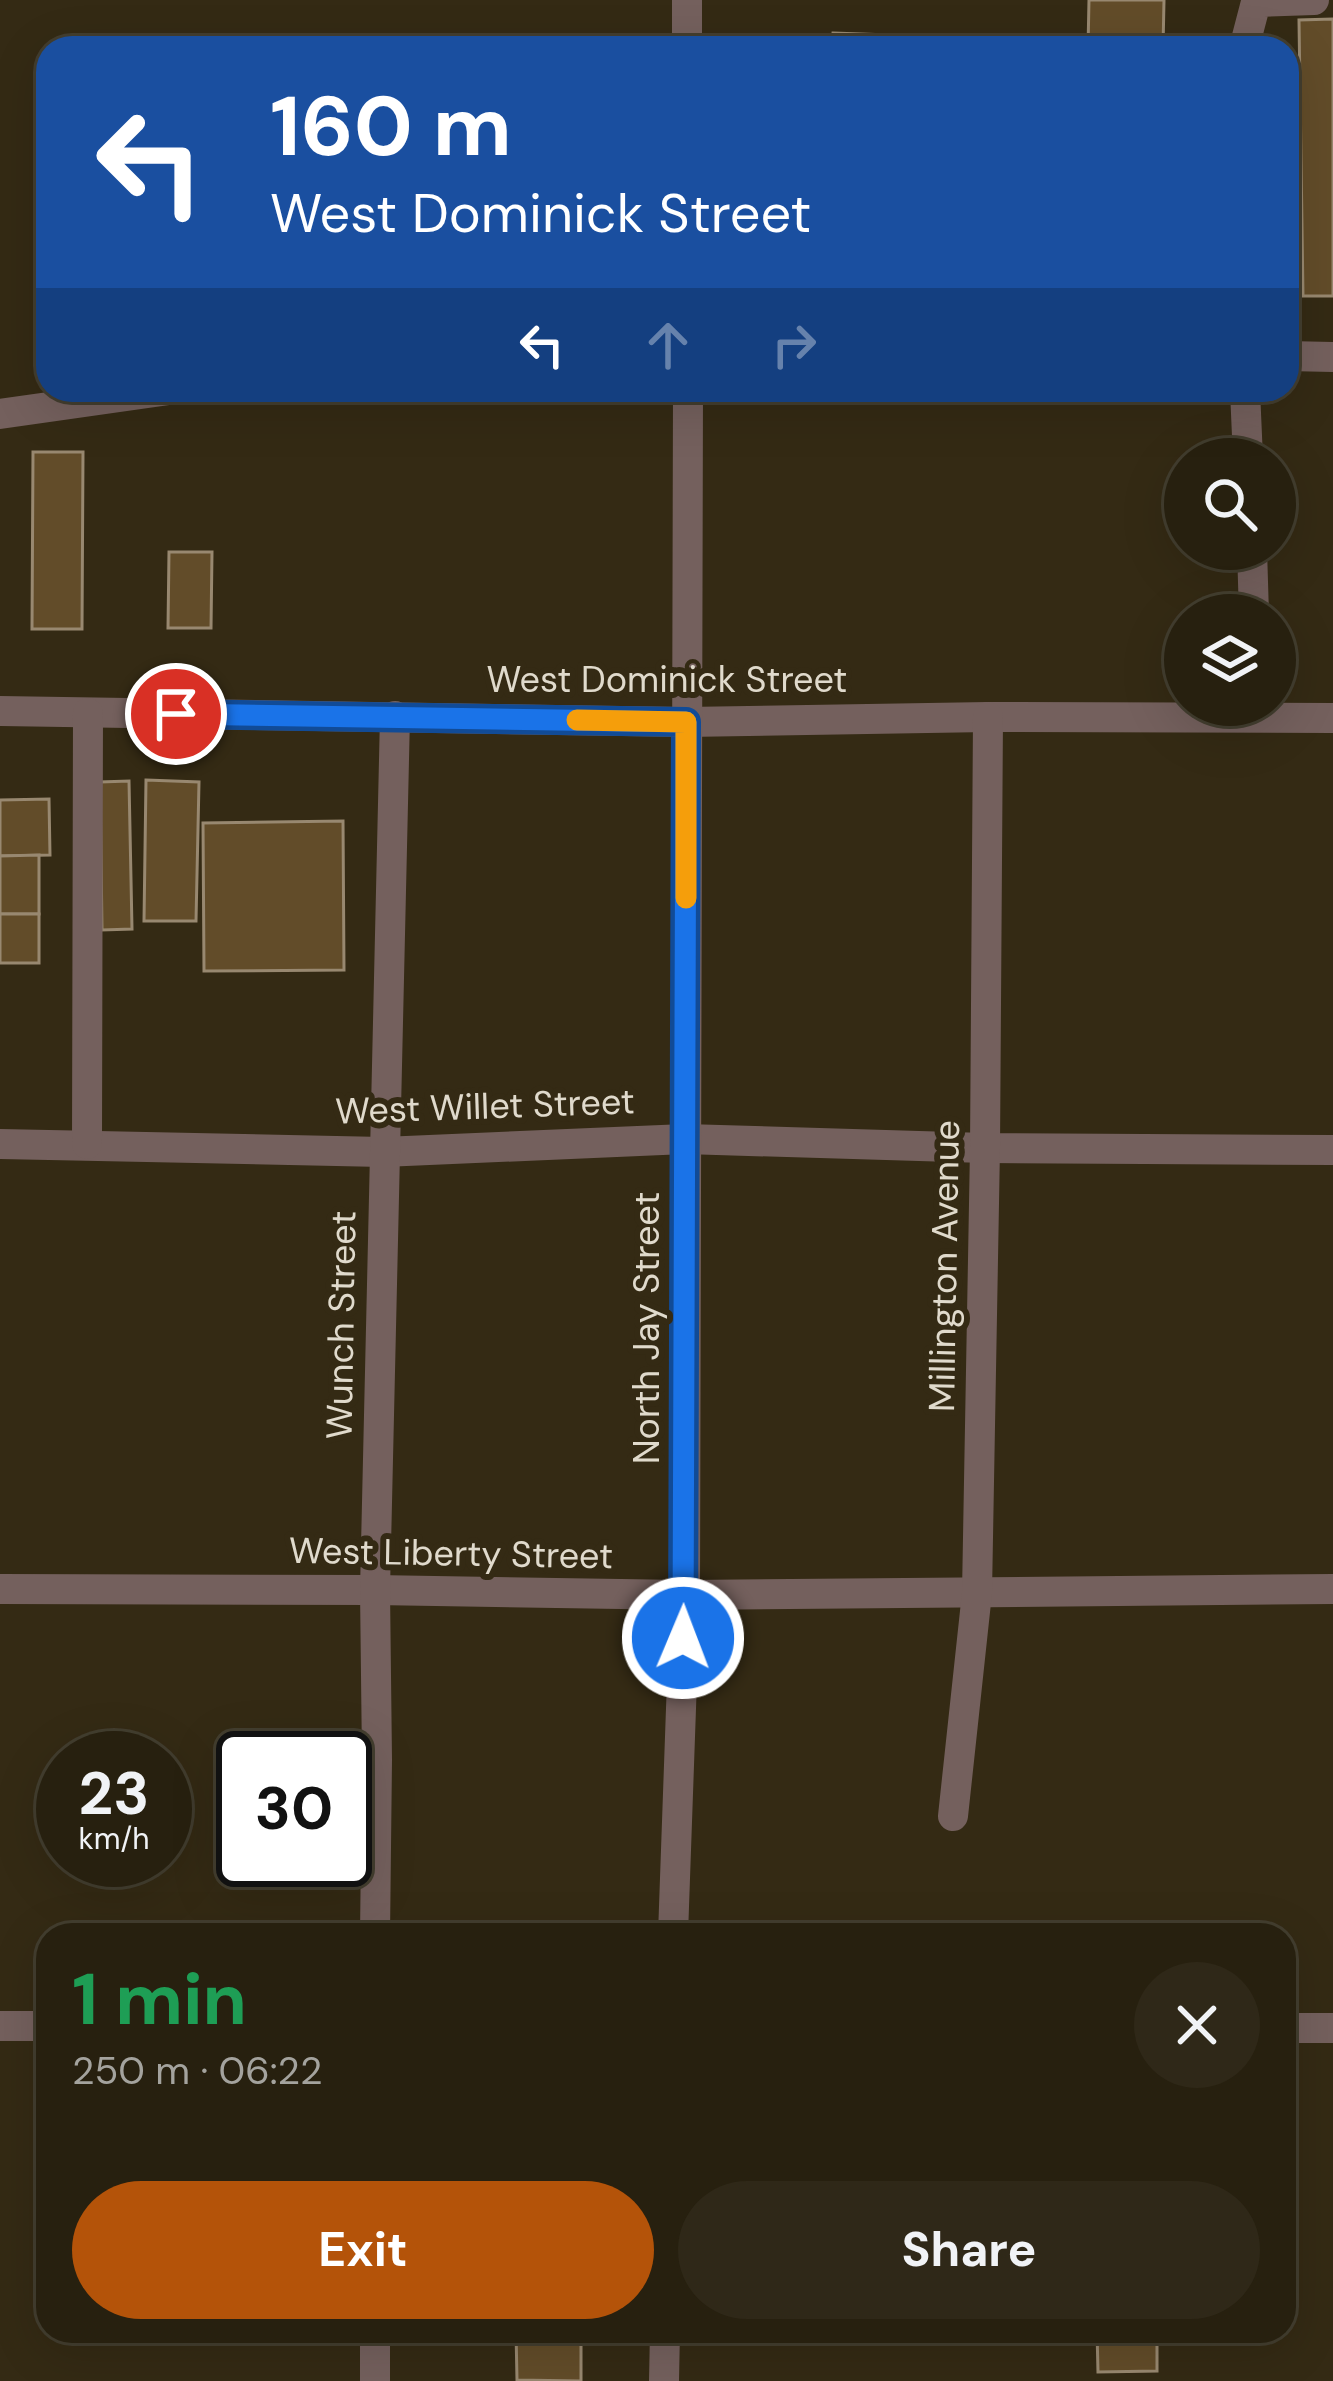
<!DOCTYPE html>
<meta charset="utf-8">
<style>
body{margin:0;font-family:"DM Sans",sans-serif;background:#2f2818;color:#f1f3f6;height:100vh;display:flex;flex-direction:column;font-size:45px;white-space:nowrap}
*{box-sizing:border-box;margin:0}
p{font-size:39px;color:#a4a39e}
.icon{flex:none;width:66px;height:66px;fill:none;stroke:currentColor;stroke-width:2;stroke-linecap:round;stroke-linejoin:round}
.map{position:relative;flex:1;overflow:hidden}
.side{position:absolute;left:36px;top:1923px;width:1260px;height:420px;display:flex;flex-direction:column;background:#27200f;border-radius:36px;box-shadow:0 12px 48px #0002,0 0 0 3px #433e2f}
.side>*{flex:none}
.guide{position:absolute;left:36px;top:36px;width:1263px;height:366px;border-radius:36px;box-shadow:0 12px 48px #0002,0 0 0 3px #433e2f;background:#1a4fa0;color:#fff;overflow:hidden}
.tools{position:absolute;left:1164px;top:438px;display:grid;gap:24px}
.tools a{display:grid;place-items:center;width:132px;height:132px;border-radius:50%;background:#27200f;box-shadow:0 12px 48px #0002,0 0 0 3px #433e2f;font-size:60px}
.speed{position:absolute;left:36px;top:1731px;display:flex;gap:24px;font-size:60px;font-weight:700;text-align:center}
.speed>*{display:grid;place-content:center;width:156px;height:156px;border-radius:50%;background:#27200f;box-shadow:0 12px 48px #0002,0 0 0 3px #433e2f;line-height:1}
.speed small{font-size:30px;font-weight:400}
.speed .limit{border:6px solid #111;border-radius:18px;background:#fff;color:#111}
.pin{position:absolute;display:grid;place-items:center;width:102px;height:102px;color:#fff;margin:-51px;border:6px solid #fff;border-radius:50%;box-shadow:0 3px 12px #0007}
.me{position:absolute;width:132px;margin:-66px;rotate:1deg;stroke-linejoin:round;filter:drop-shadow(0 0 9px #0008)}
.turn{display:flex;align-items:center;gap:42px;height:252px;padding:0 36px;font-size:54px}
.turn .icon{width:156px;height:156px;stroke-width:2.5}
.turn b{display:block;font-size:84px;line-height:102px}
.lanes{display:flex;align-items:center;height:114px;padding:0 36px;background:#0003;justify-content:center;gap:60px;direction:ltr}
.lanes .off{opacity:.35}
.round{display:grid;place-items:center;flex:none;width:126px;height:126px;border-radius:63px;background:#2f2818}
.head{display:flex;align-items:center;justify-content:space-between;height:204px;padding:0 36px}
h1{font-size:72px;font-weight:700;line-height:90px;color:#1e9e55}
.cta{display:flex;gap:24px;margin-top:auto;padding:24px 36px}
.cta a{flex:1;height:138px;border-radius:72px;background:#b45309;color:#fff;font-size:48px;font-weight:700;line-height:138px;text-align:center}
.cta a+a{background:#2f2818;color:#f1f3f6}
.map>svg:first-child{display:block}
.building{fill:#624c29;stroke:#988870;stroke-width:3}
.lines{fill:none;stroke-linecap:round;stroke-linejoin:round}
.minor{stroke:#74605d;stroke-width:30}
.route-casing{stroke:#114b97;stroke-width:30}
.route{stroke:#1a73e8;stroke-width:21}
.slow{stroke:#f59e0b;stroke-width:21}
.labels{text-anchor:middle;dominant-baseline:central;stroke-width:12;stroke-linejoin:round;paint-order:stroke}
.street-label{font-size:36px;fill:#e0dacc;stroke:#342a14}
</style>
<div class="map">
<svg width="1333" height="2381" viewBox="0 0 1333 2381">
<rect width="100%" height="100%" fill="#342a14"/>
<g class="building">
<polygon points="1089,0 1164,0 1163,48 1088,48"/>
<polygon points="1333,19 1333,296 1303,296 1299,20"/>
<polygon points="833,33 916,36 916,46 934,48 810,48 810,42 832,43"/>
<polygon points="33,452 83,452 82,629 32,629"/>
<polygon points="169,552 212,552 211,628 168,628"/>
<polygon points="146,780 199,782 196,921 144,921"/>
<polygon points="129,781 132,929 102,930 100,782"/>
<polygon points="49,799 50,855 0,856 0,800"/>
<polygon points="343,821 344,970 204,971 203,823"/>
<polygon points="39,855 39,914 0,914 0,856"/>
<rect x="0" y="914" width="39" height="49"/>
<polygon points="516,2331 581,2331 581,2381 517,2380"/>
<polygon points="898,2331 1073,2331 1073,2342 898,2343"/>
<polygon points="1097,2331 1157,2331 1157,2371 1098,2372"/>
</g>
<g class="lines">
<g class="minor">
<polyline points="687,0 687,48"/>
<polyline points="1244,48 1256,2 1314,0"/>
<polyline points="1287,356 1333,357"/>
<polyline points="1245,390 1248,459"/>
<polyline points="0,414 169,390"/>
<polyline points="1252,549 1254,615"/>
<polyline points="0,711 686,722 988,717 1333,718"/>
<polyline points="0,1144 383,1152 685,1139 985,1148 1333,1150"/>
<polyline points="87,1144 88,713"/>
<polyline points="0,1589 375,1590 685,1595 1333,1589"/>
<polyline points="953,1816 977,1593 985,1148 988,717"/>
<polyline points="375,1935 377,1760 375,1590 395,716"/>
<polyline points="673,1935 685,1595 688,390"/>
<polyline points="0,2026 48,2026"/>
<polyline points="1284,2028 1333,2028"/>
<polyline points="375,2331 375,2381"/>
<polyline points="664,2381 665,2331"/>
</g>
</g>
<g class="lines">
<defs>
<polyline id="route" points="176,714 686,722 683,1638"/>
</defs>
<use href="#route" class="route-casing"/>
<use href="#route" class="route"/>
<polyline class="slow" points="577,720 686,722 686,898"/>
</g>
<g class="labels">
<g class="street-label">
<text x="667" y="679">West Dominick Street</text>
<text transform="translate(485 1106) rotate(-2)">West Willet Street</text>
<text transform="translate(944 1266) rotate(-89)">Millington Avenue</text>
<text transform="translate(341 1325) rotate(-89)">Wunch Street</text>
<text transform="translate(646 1328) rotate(-90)">North Jay Street</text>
<text transform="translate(451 1553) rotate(1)">West Liberty Street</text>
</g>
</g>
</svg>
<div class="tools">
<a><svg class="icon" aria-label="search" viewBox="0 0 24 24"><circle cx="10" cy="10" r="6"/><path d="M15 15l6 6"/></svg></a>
<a><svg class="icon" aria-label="layers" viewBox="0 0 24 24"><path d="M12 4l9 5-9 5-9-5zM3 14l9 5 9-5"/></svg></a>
</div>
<div class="speed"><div>23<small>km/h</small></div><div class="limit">30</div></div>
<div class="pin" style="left:176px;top:714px;background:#d93025"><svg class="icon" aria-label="arrive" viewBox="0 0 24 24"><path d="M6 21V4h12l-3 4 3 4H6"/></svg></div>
<svg class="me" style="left:683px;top:1638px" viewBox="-20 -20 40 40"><circle r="17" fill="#1a73e8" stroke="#fff" stroke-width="3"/><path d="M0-11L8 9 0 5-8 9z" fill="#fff"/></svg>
<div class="guide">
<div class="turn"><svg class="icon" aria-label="left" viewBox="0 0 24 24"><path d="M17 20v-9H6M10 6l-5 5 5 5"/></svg><div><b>160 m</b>West Dominick Street</div></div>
<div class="lanes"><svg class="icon" aria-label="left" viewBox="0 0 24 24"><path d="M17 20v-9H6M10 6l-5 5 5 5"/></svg><svg class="icon off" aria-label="ahead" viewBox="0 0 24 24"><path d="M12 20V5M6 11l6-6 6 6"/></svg><svg class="icon off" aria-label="right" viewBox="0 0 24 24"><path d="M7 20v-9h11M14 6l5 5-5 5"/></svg></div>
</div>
<section class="side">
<div class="head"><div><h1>1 min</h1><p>250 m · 06:22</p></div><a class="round"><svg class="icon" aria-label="close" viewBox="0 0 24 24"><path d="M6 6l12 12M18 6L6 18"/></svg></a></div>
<div class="cta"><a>Exit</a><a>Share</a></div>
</section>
</div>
